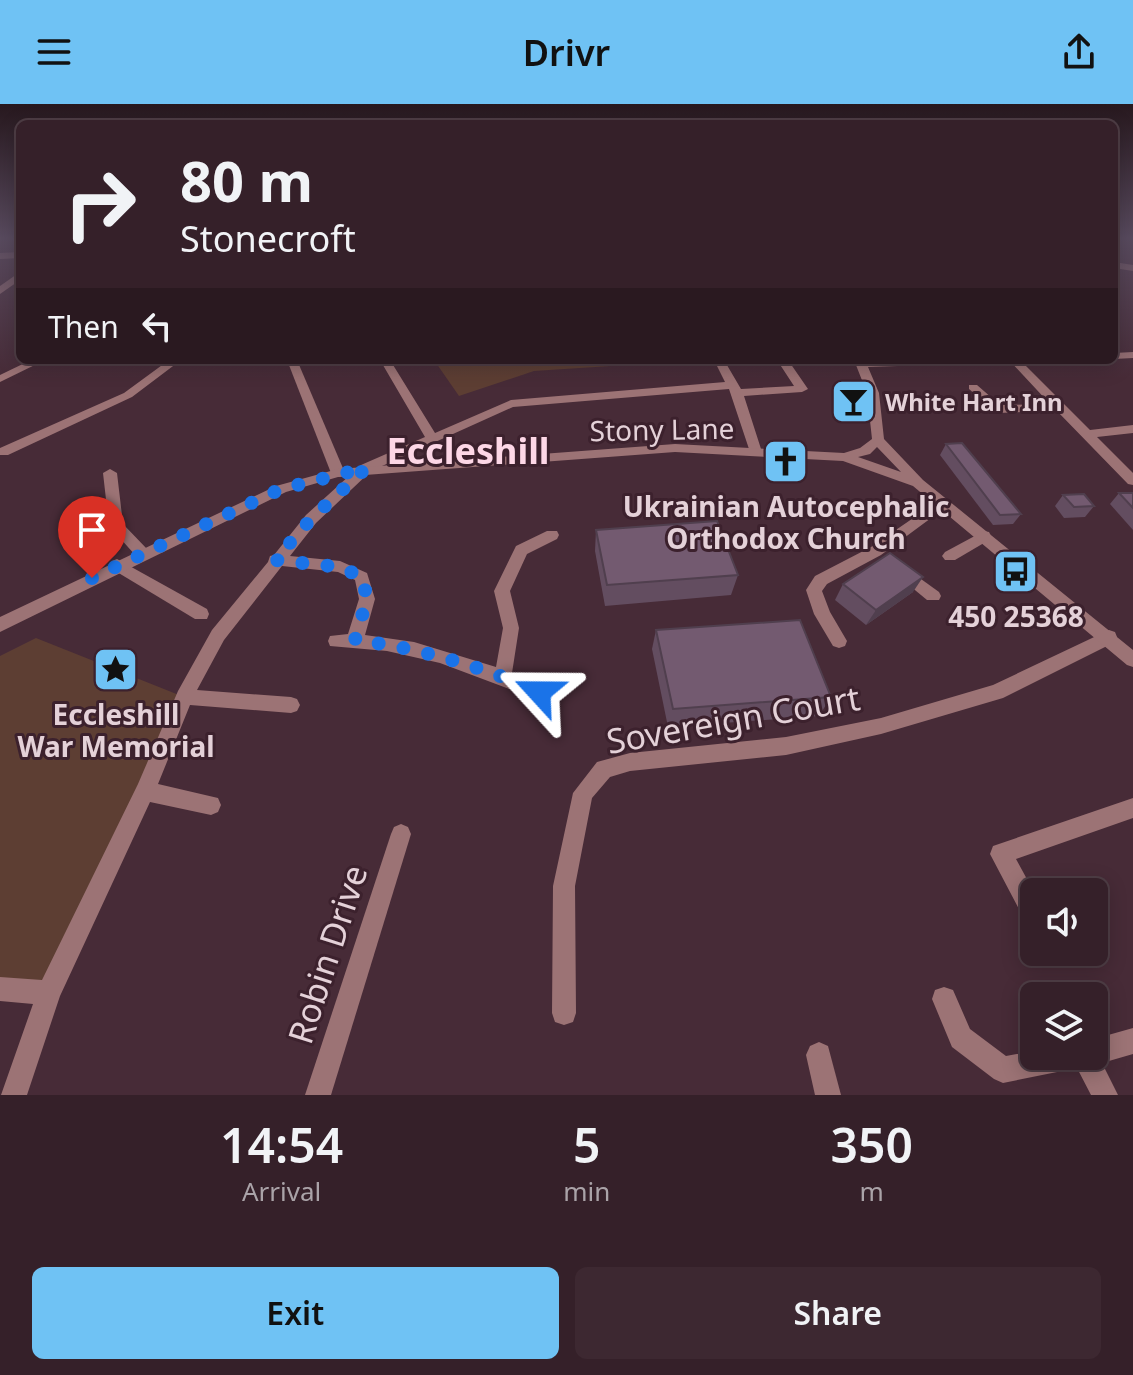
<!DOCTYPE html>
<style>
body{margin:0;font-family:"Noto Sans",sans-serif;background:#3d2831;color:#f1f3f6;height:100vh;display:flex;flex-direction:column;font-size:30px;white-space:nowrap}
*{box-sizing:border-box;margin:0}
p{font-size:26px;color:#aaa3a8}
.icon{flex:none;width:44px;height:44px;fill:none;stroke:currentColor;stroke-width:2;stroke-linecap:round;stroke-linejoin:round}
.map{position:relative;height:991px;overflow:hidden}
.panel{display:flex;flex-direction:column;background:#352029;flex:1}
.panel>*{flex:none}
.banner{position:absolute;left:16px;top:16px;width:1102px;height:244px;border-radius:12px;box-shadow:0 4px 20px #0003,0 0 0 2px #4f3e46;background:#352029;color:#f1f3f6;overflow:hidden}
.fabs{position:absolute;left:1020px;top:774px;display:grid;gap:16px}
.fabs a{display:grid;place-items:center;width:88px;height:88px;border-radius:12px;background:#352029;box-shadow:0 4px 20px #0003,0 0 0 2px #4f3e46;font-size:40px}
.pin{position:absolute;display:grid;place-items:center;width:68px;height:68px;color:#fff;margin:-82px -34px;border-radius:50% 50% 50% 0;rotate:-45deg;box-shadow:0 0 8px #0007}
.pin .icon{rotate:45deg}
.me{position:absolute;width:88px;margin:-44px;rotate:294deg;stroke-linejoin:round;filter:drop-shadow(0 0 6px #0008)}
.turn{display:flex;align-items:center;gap:28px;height:168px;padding:0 32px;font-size:36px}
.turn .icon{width:104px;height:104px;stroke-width:2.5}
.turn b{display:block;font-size:56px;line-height:68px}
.then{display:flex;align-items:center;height:76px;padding:0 32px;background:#0003;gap:16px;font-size:30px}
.eta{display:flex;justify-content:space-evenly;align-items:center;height:136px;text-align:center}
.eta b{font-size:48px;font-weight:600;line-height:56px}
.button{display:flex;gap:16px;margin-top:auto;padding:16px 32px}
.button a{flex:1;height:92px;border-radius:12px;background:#6fc2f4;color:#111;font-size:32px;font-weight:600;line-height:92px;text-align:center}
.button a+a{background:#3d2831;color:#f1f3f6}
header{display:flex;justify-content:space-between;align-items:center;height:104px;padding:0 32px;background:#6fc2f4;color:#111;font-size:36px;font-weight:600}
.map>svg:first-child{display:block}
.green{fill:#5d3e33}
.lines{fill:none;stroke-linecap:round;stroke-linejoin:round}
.minor{fill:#9c7375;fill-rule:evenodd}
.tertiary{fill:#9c7375;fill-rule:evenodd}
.wall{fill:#634d60}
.shaded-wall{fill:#503f4e}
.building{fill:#735a70;stroke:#503f4e;stroke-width:2}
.route{stroke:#1a73e8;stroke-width:14;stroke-dasharray:0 25.2}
.labels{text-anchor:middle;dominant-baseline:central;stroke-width:6;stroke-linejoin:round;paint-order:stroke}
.far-poi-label{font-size:24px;font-weight:bold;fill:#e4d1d8;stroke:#3c212d;text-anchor:start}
.street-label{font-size:28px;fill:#e4d1d8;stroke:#3c212d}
.poi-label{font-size:28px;font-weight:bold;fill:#e4d1d8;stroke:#3c212d}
.near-street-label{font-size:34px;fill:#e4d1d8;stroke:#3c212d}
.district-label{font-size:36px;font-weight:bold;fill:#fdd7e6;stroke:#3c212d}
</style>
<header><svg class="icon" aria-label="menu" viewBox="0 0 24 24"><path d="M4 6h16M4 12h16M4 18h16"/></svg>Drivr<svg class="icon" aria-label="share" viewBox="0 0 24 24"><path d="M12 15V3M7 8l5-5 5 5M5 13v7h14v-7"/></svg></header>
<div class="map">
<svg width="1133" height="991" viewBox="0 0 1133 991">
<rect width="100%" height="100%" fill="#472b37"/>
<g class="green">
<polygon points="434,256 703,256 534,267 459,292"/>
<polygon points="36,534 184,593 49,889 0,885 0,552"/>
</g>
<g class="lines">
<g class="minor">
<polygon points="20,148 20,154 0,155 0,149"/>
<polygon points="1114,158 1133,161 1133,167 1114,164"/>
<polygon points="20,168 20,176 0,190 0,182"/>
<polygon points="31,256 45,256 0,278 0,271"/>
<polygon points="169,256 181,256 132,293 8,351 0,351 0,344 124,289"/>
<polygon points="287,256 297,256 345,369 343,372 338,373 331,369"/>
<polygon points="380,256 390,256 435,329 511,296 725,278 714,256 724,256 741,285 794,282 777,256 788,256 808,285 802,288 744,292 762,348 756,352 750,348 729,285 513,303 371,367 316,419 290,452 340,457 367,469 375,495 365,531 414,538 496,563 503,524 494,487 516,442 547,427 557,427 559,431 557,435 527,450 510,487 519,524 512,569 545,582 548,588 545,594 539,596 440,559 387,547 330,542 328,537 330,532 348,530 359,495 355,476 338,468 282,462 224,536 197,586 291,593 297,595 300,601 297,607 291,609 190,601 158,680 218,694 221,701 218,708 211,711 150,698 60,892 27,991 1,991 33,900 0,897 0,873 42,876 138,680 178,587 212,526 268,458 270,452 274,451 306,411 361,361 425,333"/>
<polygon points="1009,256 1020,256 1090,326 1133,321 1133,329 1097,333 1133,369 1133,381 1128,380 1057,307 997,309 969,285 969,281 977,281 1000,301 1050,300"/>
<polygon points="110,365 117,369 123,420 147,445 150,449 147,453 137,453 109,422 103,369"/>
<polygon points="941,395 946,397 948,400 946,403 881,451 827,480 822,487 830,508 847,537 845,542 839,544 833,542 814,510 806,486 815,472 871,443"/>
<polygon points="984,427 989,428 991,432 989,436 955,456 945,456 942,452 945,448"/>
<polygon points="117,455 207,505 209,510 207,515 195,515 112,465 109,461 112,457"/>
<polygon points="903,462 939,488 941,492 939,496 927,496 898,472 895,468 898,464"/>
<polygon points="1109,526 1115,528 1117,533 1115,538 1003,594 881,630 786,651 630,667 610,673 592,694 575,782 576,909 573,918 564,921 555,918 552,909 553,782 573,689 597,658 630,649 786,633 881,614 993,581"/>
<polygon points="1133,694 1133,714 1016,755 1034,788 1034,808 1028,810 1020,807 990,750 993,742"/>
<polygon points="401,720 408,723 411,730 331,991 305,991 391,730 394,723"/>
<polygon points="944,883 953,886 970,925 1006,952 1034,947 1034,952 1094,952 1094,935 1133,924 1133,950 1102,959 1118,991 1091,991 1077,964 1003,979 994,975 952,943 932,895 935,886"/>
<polygon points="819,938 828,942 841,991 815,991 806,951 810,942"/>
</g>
<g class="tertiary">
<polygon points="1133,248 1133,254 1114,255 1114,249"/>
<path d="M 854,256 L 993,256 L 988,259 L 868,263 L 879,289 L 884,335 L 923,376 L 1133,546 L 1133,563 L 1127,561 L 913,382 L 843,357 L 675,348 L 338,373 L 286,388 L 0,528 L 0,513 L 276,382 L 338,365 L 675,340 L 844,349 L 860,344 L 872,335 L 867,289 ZM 877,343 L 901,368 L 858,353 L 870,350 Z"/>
</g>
</g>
<g class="wall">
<polygon points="946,340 1021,410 1013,420 993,421 940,351"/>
<polygon points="1119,389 1133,389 1133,426 1110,400"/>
<polygon points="1063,391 1094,402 1085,413 1064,414 1055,402"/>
<polygon points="596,426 738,471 731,491 605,502 595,447"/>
<polygon points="843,480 913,488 866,521 835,496"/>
<polygon points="656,526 831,593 819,612 668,623 652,545"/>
</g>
<polygon class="shaded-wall" points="923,473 913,488 866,521 876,506"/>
<g class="building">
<polygon points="962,339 1021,410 1000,411 946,340"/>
<polygon points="1119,389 1133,389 1133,404"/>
<polygon points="1084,390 1094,402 1074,403 1063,391"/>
<polygon points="717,417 738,471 607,481 596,426"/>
<polygon points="890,449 923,473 876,506 843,480"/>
<polygon points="800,516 831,593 673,605 656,526"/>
</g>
<linearGradient id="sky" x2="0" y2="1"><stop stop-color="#27181e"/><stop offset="0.49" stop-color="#584a5e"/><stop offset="1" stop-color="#584a5e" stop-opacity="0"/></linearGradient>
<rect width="1133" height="274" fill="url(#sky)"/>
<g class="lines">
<path class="route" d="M 92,474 L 281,385 L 366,364 L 311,415 L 275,456 L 340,463 L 362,473 L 367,495 L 355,536 C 418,544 481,562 539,588"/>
</g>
<defs>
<symbol id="bar-square" viewBox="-11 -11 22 22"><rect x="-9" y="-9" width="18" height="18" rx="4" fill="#6fc2f4" stroke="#3c212d"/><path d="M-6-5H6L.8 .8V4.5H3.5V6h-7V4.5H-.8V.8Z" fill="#111"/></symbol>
<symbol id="church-square" viewBox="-11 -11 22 22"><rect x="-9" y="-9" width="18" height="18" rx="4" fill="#6fc2f4" stroke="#3c212d"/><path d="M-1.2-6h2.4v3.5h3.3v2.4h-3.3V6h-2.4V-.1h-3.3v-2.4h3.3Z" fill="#111"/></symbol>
<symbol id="bus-square" viewBox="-11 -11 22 22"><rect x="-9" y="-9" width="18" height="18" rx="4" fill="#6fc2f4" stroke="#3c212d"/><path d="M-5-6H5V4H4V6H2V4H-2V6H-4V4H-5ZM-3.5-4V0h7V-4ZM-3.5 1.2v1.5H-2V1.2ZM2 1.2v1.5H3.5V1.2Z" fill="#111"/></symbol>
<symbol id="sight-square" viewBox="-11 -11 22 22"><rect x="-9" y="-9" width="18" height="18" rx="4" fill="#6fc2f4" stroke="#3c212d"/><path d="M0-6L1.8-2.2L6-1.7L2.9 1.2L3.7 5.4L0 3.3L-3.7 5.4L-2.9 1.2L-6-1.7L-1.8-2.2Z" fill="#111"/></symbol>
</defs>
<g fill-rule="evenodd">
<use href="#bar-square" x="828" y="272" width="51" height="51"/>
<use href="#church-square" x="760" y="332" width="51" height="51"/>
<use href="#bus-square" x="990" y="442" width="51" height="51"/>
<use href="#sight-square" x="90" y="540" width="51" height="51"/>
</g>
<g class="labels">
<g class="far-poi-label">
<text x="885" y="297">White Hart Inn</text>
</g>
<g class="street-label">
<text transform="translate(662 325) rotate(-1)">Stony Lane</text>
</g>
<g class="poi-label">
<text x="786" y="402">Ukrainian Autocephalic<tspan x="786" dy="32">Orthodox Church</tspan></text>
<text x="1016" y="512">450 25368</text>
<text x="116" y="610">Eccleshill<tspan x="116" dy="32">War Memorial</tspan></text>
</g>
<g class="near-street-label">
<text transform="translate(733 615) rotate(-10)">Sovereign Court</text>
<text transform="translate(327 850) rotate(-72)">Robin Drive</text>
</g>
<g class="district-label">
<text x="468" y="346">Eccleshill</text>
</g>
</g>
</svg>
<div class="fabs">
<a><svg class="icon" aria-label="sound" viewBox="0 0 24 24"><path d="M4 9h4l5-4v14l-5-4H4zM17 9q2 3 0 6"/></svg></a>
<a><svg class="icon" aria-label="layers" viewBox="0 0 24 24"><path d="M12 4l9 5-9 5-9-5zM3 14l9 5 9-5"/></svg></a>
</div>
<div class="pin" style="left:92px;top:474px;background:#d93025"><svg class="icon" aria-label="arrive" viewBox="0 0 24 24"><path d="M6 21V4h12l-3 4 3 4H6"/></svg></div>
<svg class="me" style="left:539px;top:588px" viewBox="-20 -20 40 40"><path d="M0-17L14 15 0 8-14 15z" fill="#1a73e8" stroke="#fff" stroke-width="4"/></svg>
<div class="banner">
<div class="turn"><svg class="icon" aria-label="right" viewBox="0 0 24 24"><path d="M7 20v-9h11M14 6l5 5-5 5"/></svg><div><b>80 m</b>Stonecroft</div></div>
<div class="then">Then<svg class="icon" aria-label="left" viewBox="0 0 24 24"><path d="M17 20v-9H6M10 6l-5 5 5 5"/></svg></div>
</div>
</div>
<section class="panel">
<div class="eta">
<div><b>14:54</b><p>Arrival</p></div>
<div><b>5</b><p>min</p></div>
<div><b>350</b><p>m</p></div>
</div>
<div class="button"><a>Exit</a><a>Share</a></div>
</section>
